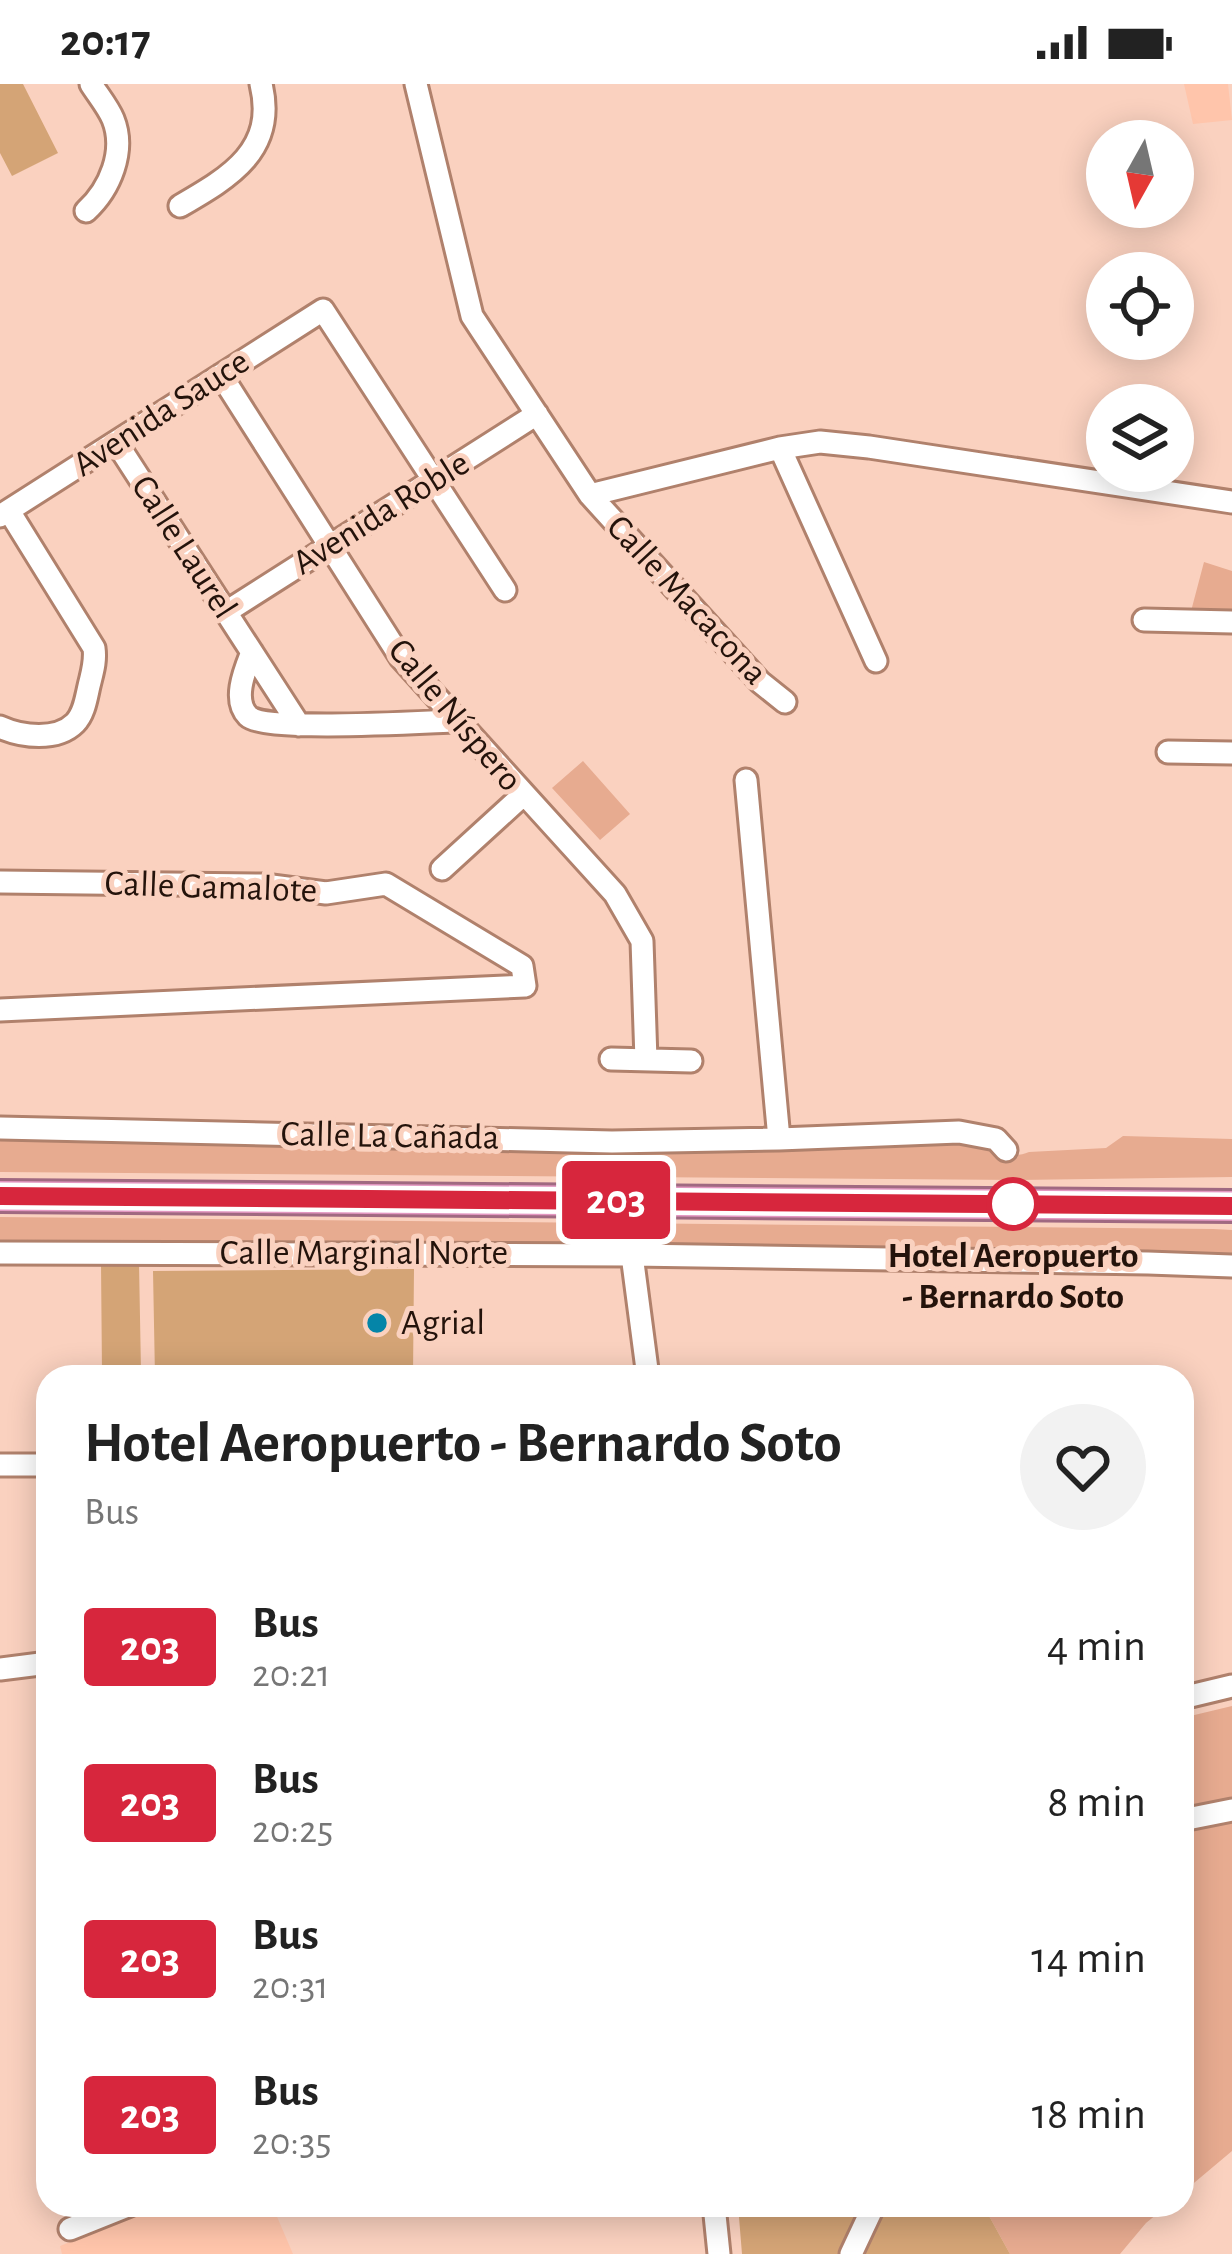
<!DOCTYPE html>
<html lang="en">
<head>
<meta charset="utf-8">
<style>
	body { margin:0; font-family:"Alegreya Sans",sans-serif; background:#f2f2f2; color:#222; height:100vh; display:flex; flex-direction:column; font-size:45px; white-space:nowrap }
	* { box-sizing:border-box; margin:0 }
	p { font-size:39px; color:#767676 }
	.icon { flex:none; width:66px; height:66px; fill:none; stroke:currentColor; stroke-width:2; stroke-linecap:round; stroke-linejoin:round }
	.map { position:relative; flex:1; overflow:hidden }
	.side { position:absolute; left:36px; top:1281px; width:1158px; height:852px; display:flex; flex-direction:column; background:#fff; border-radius:36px; box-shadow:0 6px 30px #0003 }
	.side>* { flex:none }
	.badge { padding:0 24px; border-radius:9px; font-size:42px; line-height:78px }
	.needle { width:78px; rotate:188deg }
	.fabs { position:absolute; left:1086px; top:36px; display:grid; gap:24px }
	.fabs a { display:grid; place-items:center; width:108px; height:108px; border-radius:50%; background:#fff; box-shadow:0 6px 30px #0003; font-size:60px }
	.map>.badge { position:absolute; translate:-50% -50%; box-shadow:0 0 0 6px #fff }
	.round { display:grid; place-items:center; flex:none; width:126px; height:126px; border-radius:63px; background:#f2f2f2 }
	.summary { display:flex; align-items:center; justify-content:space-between; height:204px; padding:0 48px }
	h1 { font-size:57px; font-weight:600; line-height:90px }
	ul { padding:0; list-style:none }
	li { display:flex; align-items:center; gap:36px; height:156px; padding:0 48px }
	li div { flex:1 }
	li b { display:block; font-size:45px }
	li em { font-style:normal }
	li .badge { min-width:132px; font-weight:700; text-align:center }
	.status { display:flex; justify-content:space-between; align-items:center; height:84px; padding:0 60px; background:#fff; direction:ltr }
	.status svg { height:33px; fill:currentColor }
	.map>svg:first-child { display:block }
	.built { fill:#ffc5ab }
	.green { fill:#e7ab90 }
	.building { fill:#d4a476 }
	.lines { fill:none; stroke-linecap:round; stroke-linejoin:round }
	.minor-casing { stroke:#b0816c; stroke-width:27 }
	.highway-casing { stroke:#a06981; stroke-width:36 }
	.minor { stroke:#fff; stroke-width:21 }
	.highway { stroke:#e397c1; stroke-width:30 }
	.line-casing { stroke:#fff; stroke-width:27 }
	.line { stroke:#d7263d; stroke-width:18 }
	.stop-dot { fill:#fff; stroke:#d7263d; stroke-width:6 }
	.poi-dot { fill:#0585a8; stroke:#fad1bf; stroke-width:4.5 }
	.labels { text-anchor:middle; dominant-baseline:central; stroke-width:10; stroke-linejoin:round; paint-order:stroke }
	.street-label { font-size:36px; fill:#24130b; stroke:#fad1bf }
	.stop-label { font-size:36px; font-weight:bold; fill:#24130b; stroke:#fad1bf }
	.poi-label { font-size:36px; fill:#24130b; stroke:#fad1bf; text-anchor:start }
</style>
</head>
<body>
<div class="status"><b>20:17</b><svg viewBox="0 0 49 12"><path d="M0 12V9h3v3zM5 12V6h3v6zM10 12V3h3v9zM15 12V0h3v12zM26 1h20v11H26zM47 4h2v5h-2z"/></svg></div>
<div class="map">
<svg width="1232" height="2170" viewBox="0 0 1232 2170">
	<rect width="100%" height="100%" fill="#fad1bf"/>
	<path class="built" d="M1184 0H1228L1232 36 1193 40Z
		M163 2121H272L293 2170H62L60 2162Z"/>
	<path class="green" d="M1204 478 1232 487V532L1190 531Z
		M583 677 630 730 600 756 552 704Z
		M0 1050 982 1056C998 1067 1010 1076 1029 1068L1106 1064 1123 1052 1232 1055V1093L1019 1096 0 1088Z
		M0 1133 1213 1145 1232 1146V1170L0 1159Z
		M1232 1622V2067L1182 2109V1634Z
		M983 2121H1168L1146 2139 1120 2170H1010Z"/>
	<path class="building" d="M0 0H23L58 69 12 92 0 69Z
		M101 1179H139L141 1288 102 1289Z
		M414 1185 413 1292 155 1293 153 1187Z
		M738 2121H983L1010 2170H742Z"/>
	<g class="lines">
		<defs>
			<path id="minor" d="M416 0 472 232 590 411 760 598 785 618
				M180 122C230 93 277 66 261 0
				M86 127C110 105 126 67 113 35 108 23 98 11 91 0
				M221 291 401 574 615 810 642 857 646 976
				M116 358 299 641
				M780 364 876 577
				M590 411 780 364 820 358 869 363 1232 418
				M0 432 323 226 505 506
				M226 528 537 330
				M1144 536 1232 538
				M252 568C245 586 232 616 248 632 264 648 424 638 456 637
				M0 643C22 653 57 657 75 639 84 630 86 615 89 602 92 589 96 578 94 564L9 427
				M1168 668 1232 669
				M746 696 779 1055
				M442 785 523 711
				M0 798 264 801 326 809 386 800 522 882 525 902 0 926
				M611 975 691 977
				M0 1044 612 1058 779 1055 959 1048 996 1055 1006 1066
				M0 1169 632 1171 1148 1179 1232 1182
				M632 1171 648 1293
				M0 1381H48
				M0 1585 48 1579
				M1182 1614 1232 1602
				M1182 1736 1232 1726
				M714 2121 719 2170
				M70 2145 130 2121
				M851 2170 874 2121"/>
			<path id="highway" d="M0 1112 1232 1122"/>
		</defs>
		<use href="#minor" class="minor-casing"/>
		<use href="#highway" class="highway-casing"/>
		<use href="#minor" class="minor"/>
		<use href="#highway" class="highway"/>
	</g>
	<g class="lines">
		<defs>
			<path id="line" d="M0 1112 1232 1122"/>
		</defs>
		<use href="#line" class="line-casing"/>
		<use href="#line" class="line"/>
	</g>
	<circle class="stop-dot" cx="1013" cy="1120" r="24"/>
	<circle class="poi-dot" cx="377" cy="1239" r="12"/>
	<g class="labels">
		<g class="street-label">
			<text transform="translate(161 329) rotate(-33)">Avenida Sauce</text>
			<text transform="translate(381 429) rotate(-32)">Avenida Roble</text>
			<text transform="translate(184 463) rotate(57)">Calle Laurel</text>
			<text transform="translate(687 516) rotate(47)">Calle Macacona</text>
			<text transform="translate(455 631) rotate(50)">Calle Níspero</text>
			<text transform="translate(211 803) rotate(2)">Calle Gamalote</text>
			<text transform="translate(390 1052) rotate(1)">Calle La Cañada</text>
			<text x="364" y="1169">Calle Marginal Norte</text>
		</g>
		<g class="stop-label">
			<text x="1013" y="1172">Hotel Aeropuerto<tspan x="1013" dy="41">- Bernardo Soto</tspan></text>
		</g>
		<g class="poi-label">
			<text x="401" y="1239">Agrial</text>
		</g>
	</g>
</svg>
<div class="fabs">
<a><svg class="needle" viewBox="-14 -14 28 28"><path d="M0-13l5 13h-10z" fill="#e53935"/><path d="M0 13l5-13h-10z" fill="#767676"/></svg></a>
<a><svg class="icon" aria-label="locate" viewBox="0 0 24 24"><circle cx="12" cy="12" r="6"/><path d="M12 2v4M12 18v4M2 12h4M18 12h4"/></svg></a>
<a><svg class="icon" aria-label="layers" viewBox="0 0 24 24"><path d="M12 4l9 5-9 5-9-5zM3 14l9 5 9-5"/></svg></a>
</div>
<b class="badge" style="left:616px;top:1116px;background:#d7263d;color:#fff">203</b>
<section class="side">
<div class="summary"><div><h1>Hotel Aeropuerto - Bernardo Soto</h1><p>Bus</p></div><a class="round"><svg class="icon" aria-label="heart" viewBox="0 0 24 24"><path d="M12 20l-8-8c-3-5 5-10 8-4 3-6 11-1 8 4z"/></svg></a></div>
<ul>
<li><span class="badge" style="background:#d7263d;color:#fff">203</span><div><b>Bus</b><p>20:21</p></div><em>4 min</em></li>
<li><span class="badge" style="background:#d7263d;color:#fff">203</span><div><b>Bus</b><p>20:25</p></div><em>8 min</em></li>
<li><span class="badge" style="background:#d7263d;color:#fff">203</span><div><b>Bus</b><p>20:31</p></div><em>14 min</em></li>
<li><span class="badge" style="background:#d7263d;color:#fff">203</span><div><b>Bus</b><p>20:35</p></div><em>18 min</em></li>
</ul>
</section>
</div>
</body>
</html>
